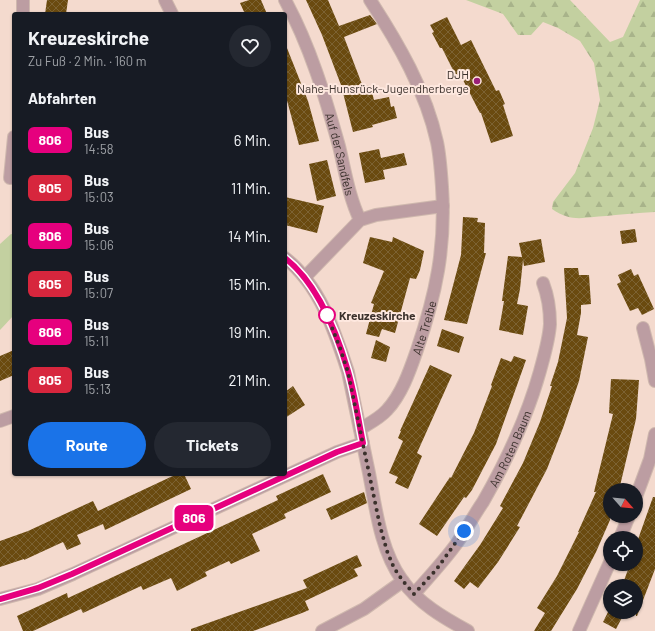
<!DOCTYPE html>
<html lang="de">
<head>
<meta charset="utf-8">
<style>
	body { margin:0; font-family:Barlow,sans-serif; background:#242831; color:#f1f3f6; height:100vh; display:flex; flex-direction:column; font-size:15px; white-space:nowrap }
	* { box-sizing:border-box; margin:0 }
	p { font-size:13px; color:#9ea1a6 }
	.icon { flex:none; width:22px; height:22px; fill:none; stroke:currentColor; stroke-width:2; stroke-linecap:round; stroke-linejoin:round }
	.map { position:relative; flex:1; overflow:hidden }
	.details { position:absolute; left:12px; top:12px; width:275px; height:464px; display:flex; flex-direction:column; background:#171b24; border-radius:4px; box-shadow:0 1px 3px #0004 }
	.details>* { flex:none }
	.badge { padding:0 8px; border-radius:6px; font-size:14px; line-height:26px }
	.needle { width:26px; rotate:117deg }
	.controls { position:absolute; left:603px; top:483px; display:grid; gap:8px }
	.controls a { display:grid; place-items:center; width:40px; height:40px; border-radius:50%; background:#171b24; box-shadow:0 1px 3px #0004; font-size:20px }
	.you { position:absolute; width:20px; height:20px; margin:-10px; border:3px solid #fff; border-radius:50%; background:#1a73e8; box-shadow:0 0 0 6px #1a73e833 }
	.map>.badge { position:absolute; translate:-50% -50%; box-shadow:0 0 0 2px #fff }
	h2 { padding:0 16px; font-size:15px; line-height:36px }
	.round { display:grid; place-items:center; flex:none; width:42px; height:42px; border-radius:21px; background:#242831 }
	.headline { display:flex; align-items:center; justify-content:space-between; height:68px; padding:0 16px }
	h1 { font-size:19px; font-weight:700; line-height:30px }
	.button { display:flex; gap:8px; margin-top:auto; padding:8px 16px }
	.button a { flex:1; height:46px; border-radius:24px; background:#1a73e8; color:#fff; font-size:16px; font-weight:700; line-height:46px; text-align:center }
	.button a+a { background:#242831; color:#f1f3f6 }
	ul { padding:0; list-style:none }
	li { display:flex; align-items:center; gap:12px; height:48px; padding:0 16px }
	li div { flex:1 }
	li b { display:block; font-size:15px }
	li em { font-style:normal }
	li .badge { min-width:44px; font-weight:700; text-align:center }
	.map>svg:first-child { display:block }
	.green { fill:#c3d0a0 }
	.forest { fill:url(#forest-firs) }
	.building { fill:url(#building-cross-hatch) }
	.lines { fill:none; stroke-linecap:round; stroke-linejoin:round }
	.street-casing { stroke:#cfb8ae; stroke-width:14 }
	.street { stroke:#bc9da2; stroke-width:12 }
	.line-casing { stroke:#fff; stroke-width:9 }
	.line { stroke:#e6007e; stroke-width:6 }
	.walk { stroke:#3b312c; stroke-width:4; stroke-dasharray:0 7.2 }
	.poi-dot { fill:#9a2079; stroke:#fee8df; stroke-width:1.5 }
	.stop-dot { fill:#fff; stroke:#e6007e; stroke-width:2 }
	.labels { text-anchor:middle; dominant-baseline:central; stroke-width:4; stroke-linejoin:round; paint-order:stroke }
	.poi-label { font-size:12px; fill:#3b312c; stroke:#fee8df; text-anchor:end }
	.street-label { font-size:12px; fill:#3b312c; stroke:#fee8df }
	.stop-label { font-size:12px; font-weight:bold; fill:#3b312c; stroke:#fee8df; text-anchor:start }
</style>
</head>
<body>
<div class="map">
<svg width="655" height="631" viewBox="0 0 655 631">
	<defs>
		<pattern id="forest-firs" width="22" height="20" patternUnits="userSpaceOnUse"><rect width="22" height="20" fill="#c3d0a0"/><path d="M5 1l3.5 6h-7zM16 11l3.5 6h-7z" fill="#a8b38a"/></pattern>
		<pattern id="building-cross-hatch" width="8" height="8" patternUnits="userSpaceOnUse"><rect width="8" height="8" fill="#6a4a0f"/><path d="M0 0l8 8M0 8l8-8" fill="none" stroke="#7c6232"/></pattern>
	</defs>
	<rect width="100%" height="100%" fill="#f4dace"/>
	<path class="green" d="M11 234 14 235V315L0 330V244Z"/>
	<path class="forest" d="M466 0H570L610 42 623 37 640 0H655V212C639 213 622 214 606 216 584 217 572 223 552 209L553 202 575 173 593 128 600 100 594 63 580 41 558 28 543 22 531 35H518L503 14Z"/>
	<path class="building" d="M47 0H68L66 14H45Z
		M249 0H261L267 14H245L240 3Z
		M306 0H328L339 26 370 15 377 24 344 37 363 87 370 85 374 100 389 97 391 107 394 106 397 118 372 125 373 127 353 132 341 85 322 35Z
		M447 17 461 45 471 40 496 91 499 90 505 104 503 105 513 136 491 143 481 113H480L462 78 458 80 442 48H440L432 33 434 32 430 25Z
		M285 43 308 101 319 141 299 145 285 93Z
		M379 149 381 158 404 153 407 165 383 170 385 179 365 183 359 153Z
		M327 160 336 196 317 201 309 164Z
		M285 197 324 206 317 233 285 225Z
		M463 217 478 218 477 222 485 223 484 253H486L467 324 444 320 461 255Z
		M635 229 637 242 622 244 620 231Z
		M370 237 392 242 393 237 424 251 420 270 416 279 410 278 395 333 382 329 379 337 366 334 374 304 371 303 384 271 363 263Z
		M541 239 545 262 524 266 523 260 520 289 517 304 528 306 523 335 499 330 504 301H502L508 256 522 257 519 243Z
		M564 268H578L579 275H589L591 304 581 305V313L577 335 588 337 579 381 563 428 547 469 517 526 520 527 498 562 478 588 470 582 464 589 454 581 480 545 503 508 500 506 523 463 540 422 552 386H550L558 362 567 318Z
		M631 269 634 276 638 274 654 309 642 315 638 308 630 311 617 284 621 282 618 275Z
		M442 329 464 337 459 353 437 346Z
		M376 340 390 347 386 362 371 358Z
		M14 350V375L0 381V356Z
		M514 356 526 360 496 444 472 490 466 498 464 497 437 536 419 524 450 477 451 478 474 433 492 386 491 385 501 358 511 362Z
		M430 365 452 375 417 453 422 456 408 489 395 483 398 477 389 473 403 441 398 438 401 431H400Z
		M611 379 639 380 636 419 619 490H610V520L596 552 577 589 551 631H534L545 613 537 608 557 576 579 532H578L596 492H594L613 414 609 413Z
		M293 386 305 405 285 418V392Z
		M177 474H184L191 489 105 530 103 524 77 535 81 544 67 550 63 542 24 560V559L0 567V541L28 531 93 501 98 511Z
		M323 474 331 492 284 514 286 518 252 534 260 551 231 564 229 561 205 572 207 576 177 591 171 578 143 590 141 586 83 613 81 609 33 631H23L17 616 67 593 68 598 278 500 276 496Z
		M364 492 367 503 331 520 326 509Z
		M653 497H655V569L637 616H636V586H622L630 564H636V545Z
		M357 555 362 566 354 569 358 576 305 601 309 610 302 613 253 631H191V629L307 588 303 580Z
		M608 612H625L616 629 603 622Z"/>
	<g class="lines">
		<defs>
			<g id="street">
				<path d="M165 0 172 14"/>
				<path id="s1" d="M285 0C310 46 325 96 339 146 345 171 349 197 360 220"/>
				<path d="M23 14V0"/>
				<path d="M10 178 14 137"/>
				<path d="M285 258C320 285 335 332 348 372 355 406 362 439 369 473 376 509 380 549 402 580 418 603 444 618 468 631"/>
				<path d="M305 277 360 220 376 215 443 206"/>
				<path d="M643 328 651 359 655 381"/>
				<path d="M0 421 14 416"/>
				<path id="s2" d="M360 429C370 423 380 418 387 410 402 394 410 370 417 350 436 294 446 247 442 187 441 172 440 156 437 142 426 91 398 43 370 0"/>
				<path d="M636 497 650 459 655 434"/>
				<path d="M620 538 629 516"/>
				<path id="s3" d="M414 594C429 577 444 561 457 543 466 530 474 515 483 502 507 460 527 418 540 371 544 356 549 340 550 324 550 309 548 296 543 283"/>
				<path d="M0 599 38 589 73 574 337 452 363 443"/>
				<path d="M322 631 364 609 403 581"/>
				<path d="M579 631 610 562"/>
			</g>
		</defs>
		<use href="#street" class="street-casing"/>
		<use href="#street" class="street"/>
	</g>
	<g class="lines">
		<defs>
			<path id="line" d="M0 599 38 588 72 574 337 452 363 443C358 419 355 395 348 371 337 333 317 283 285 258"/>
		</defs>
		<use href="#line" class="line-casing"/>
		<use href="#line" class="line"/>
		<path class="walk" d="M327 315 340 348 348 372 380 526 387 551 394 568 403 581 414 594 436 570 464 531"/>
	</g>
	<circle class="poi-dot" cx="477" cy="81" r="4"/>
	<circle class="stop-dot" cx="327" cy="315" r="8"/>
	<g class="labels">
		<g class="poi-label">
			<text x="469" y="74">DJH<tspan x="469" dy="14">Nahe-Hunsrück-Jugendherberge</tspan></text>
		</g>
		<g class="street-label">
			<text stroke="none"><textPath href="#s1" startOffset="164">Auf der Sandfels</textPath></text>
			<text stroke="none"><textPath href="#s2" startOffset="124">Alte Treibe</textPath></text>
			<text stroke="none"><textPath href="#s3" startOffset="175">Am Roten Baum</textPath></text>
		</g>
		<g class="stop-label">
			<text x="339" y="315">Kreuzeskirche</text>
		</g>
	</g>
</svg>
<div class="controls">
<a><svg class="needle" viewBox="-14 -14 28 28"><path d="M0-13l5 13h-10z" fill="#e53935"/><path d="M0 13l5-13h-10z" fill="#9ea1a6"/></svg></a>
<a><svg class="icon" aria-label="locate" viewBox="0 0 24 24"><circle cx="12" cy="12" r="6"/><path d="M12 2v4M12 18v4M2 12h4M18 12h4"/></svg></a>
<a><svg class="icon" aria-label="layers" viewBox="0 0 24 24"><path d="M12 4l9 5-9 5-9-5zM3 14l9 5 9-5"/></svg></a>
</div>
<div class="you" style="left:464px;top:531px"></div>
<b class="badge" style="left:194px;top:518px;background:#e6007e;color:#fff">806</b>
<section class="details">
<div class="headline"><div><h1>Kreuzeskirche</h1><p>Zu Fuß · 2 Min. · 160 m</p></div><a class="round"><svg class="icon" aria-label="heart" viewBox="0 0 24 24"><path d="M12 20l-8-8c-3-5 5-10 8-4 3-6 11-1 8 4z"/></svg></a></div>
<h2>Abfahrten</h2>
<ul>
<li><span class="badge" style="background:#e6007e;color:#fff">806</span><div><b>Bus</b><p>14:58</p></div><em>6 Min.</em></li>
<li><span class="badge" style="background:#d7263d;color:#fff">805</span><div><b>Bus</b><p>15:03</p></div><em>11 Min.</em></li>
<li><span class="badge" style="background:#e6007e;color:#fff">806</span><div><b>Bus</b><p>15:06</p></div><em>14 Min.</em></li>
<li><span class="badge" style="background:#d7263d;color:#fff">805</span><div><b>Bus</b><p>15:07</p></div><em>15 Min.</em></li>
<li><span class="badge" style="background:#e6007e;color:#fff">806</span><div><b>Bus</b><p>15:11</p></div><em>19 Min.</em></li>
<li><span class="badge" style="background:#d7263d;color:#fff">805</span><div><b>Bus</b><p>15:13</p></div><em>21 Min.</em></li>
</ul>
<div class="button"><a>Route</a><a>Tickets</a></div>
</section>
</div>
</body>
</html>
